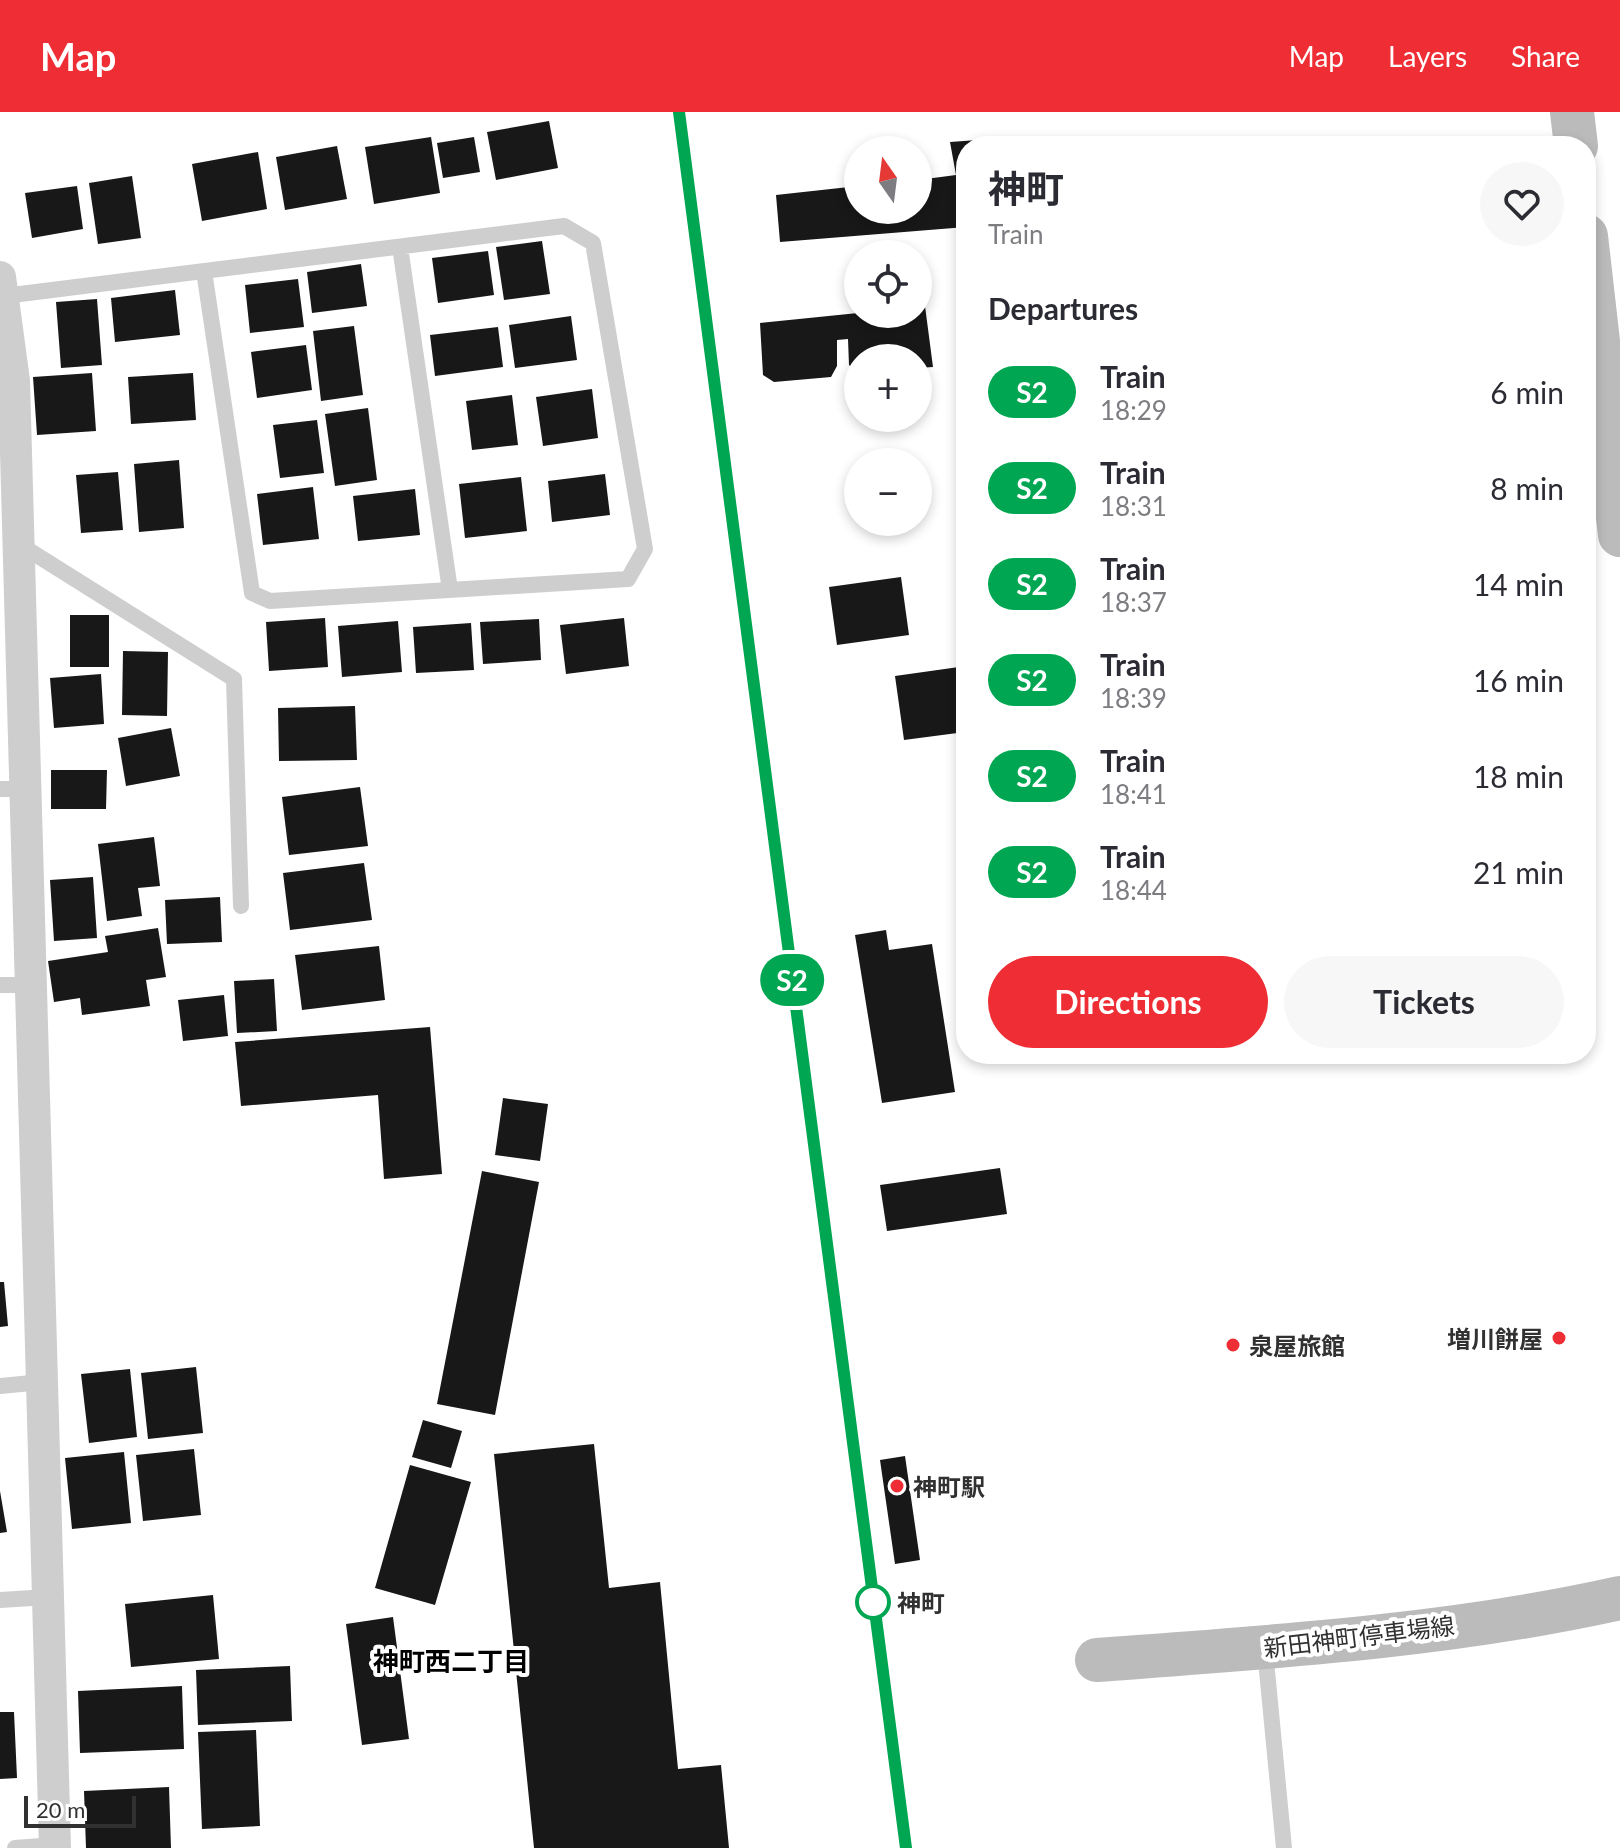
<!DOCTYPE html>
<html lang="en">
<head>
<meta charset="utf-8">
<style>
	body { margin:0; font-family:Lato,"Noto Sans JP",sans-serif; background:#f7f7f7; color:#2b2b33; height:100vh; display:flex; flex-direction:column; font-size:30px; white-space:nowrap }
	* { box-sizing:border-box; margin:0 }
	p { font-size:26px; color:#7c7c81 }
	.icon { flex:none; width:44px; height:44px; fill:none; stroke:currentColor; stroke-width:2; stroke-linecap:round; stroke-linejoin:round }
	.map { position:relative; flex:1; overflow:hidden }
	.panel { position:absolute; left:956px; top:24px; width:640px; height:928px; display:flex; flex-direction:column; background:#fff; border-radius:32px; box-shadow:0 4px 12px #0003 }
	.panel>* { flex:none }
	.badge { padding:0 16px; border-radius:26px; font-size:28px; line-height:52px }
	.needle { width:52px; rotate:346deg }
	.fabs { position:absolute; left:844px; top:24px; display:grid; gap:16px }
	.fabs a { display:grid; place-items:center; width:88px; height:88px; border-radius:50%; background:#fff; box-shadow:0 4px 12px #0003; font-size:40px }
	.scale { position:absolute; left:24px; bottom:20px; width:112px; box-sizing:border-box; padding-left:8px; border:4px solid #313131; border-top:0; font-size:22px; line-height:28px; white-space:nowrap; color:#313131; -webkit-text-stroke:6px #fff; paint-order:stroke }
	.map>.badge { position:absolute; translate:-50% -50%; box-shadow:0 0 0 4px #fff }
	h2 { padding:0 32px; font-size:30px; line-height:72px }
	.round { display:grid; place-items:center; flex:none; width:84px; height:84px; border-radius:42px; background:#f7f7f7 }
	.summary { display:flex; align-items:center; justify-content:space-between; height:136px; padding:0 32px }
	h1 { font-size:38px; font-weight:700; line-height:60px }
	.button { display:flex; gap:16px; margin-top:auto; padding:16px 32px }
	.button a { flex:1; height:92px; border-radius:48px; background:#ee2d34; color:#fff; font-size:32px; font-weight:700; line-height:92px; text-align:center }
	.button a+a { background:#f7f7f7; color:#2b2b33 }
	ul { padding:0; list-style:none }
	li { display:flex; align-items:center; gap:24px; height:96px; padding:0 32px }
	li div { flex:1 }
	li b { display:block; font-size:30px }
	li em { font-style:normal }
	li .badge { min-width:88px; font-weight:700; text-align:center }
	header { display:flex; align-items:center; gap:48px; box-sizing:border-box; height:112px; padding:0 40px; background:#ee2d34; color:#fff }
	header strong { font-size:38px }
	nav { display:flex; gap:44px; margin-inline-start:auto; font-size:28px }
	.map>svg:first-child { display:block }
	.building { fill:#181818 }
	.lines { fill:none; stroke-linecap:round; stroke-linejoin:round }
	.lane { stroke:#cecece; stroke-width:16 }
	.street { stroke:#cecece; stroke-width:32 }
	.secondary { stroke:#bbb; stroke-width:44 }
	.rail-casing { stroke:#868686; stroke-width:9 }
	.rail { stroke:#fff; stroke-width:6; stroke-dasharray:18; stroke-linecap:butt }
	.line-casing { stroke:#fff; stroke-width:18 }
	.line { stroke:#00a651; stroke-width:12 }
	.poi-dot { fill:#ee2d34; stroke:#fff; stroke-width:3 }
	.stop-dot { fill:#fff; stroke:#00a651; stroke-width:4 }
	.labels { text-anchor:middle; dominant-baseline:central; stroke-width:8; stroke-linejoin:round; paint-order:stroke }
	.poi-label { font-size:24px; font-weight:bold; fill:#313131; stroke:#fff; text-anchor:start }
	.stop-label { font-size:24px; font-weight:bold; fill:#313131; stroke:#fff; text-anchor:start }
	.street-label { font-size:24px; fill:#313131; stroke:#fff }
	.neighbourhood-label { font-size:26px; font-weight:bold; fill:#000; stroke:#fff }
</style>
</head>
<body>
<header>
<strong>Map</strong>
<nav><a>Map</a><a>Layers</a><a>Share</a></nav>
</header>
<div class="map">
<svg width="1620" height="1736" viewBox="0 0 1620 1736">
	<rect width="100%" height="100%" fill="#fff"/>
	<path class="building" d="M549 9 558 56 496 68 487 20Z
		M431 25 440 81 374 92 365 35Z
		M474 25 480 60 443 66 437 31Z
		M1005 26V34H966V115L780 130 776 83 858 74V98H918V68L956 63 950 30Z
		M337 34 347 87 285 98 276 45Z
		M258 40 267 97 202 109 192 52Z
		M132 64 141 126 98 132 89 71Z
		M77 74 83 117 32 126 25 81Z
		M542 129 550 182 504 188 496 135Z
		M488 139 494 183 438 191 432 146Z
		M361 152 367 194 312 201 307 160Z
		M298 167 304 215 250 221 245 173Z
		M175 178 180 223 115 230 111 186Z
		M97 187 102 253 61 256 56 190Z
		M925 194 933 255 918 256V246H858V261L849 253 848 227 837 228V254L831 265 774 270 763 263 760 211 858 201 918 202V195Z
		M571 204 577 248 515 256 509 213Z
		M354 214 363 283 321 289 313 219Z
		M498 215 503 255 435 264 430 223Z
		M306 233 312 278 257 286 251 240Z
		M92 261 96 319 37 323 33 265Z
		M193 261 196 308 131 312 128 265Z
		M592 277 598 326 543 334 536 285Z
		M512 283 518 333 472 338 466 289Z
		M368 296 377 368 335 374 325 302Z
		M317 308 324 361 280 366 273 313Z
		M179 348 184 416 139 420 134 352Z
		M118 360 123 418 81 421 76 363Z
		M605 362 610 403 552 410 548 369Z
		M521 365 527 419 465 426 459 372Z
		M313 375 319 427 263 433 257 382Z
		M415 377 420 423 358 429 353 384Z
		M901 465 909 523 837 533 829 475Z
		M70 503H109V555H70Z
		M325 506 328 555 269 559 266 510Z
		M624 506 629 554 566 562 560 513Z
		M539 507 541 548 483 552 480 510Z
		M398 509 402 560 342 565 338 514Z
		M471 511 474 558 416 561 413 515Z
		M123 539 168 540 167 604 122 603Z
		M966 554V600L962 601 965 620 904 628 895 564Z
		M101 562 104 612 54 616 50 566Z
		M355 594 357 648 279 649 278 596Z
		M171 616 180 664 126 674 118 626Z
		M51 658H107L106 697H51Z
		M360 675 368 734 289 743 282 685Z
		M154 725 160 774 138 776 142 804 107 809 98 732Z
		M364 751 372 808 290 818 283 761Z
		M93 765 97 826 54 829 50 768Z
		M220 785 222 830 167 832 165 788Z
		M158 816 166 865 146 868 150 894 82 903 80 886 54 890 48 849 108 840 105 824Z
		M886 818 889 838 932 832 955 980 882 991 855 823Z
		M379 834 385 888 302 898 295 843Z
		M274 867 277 919 237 921 234 869Z
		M224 883 228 924 183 929 178 888Z
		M430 915 442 1062 384 1067 378 983 241 994 235 930Z
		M503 986 548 992 540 1049 495 1043Z
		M1000 1056 1007 1102 887 1119 880 1073Z
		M482 1059 539 1070 495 1303 437 1292Z
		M0 1170H4L8 1214 0 1215Z
		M196 1255 203 1321 148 1327 141 1261Z
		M130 1257 137 1325 89 1331 81 1262Z
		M423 1308 462 1319 451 1356 412 1345Z
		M594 1332 609 1476 660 1470 678 1657 721 1653 729 1736H534L494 1342Z
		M194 1337 201 1403 143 1409 136 1343Z
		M124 1340 131 1411 72 1417 65 1346Z
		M905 1344 920 1448 895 1452 880 1348Z
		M410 1353 471 1370 435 1493 375 1476Z
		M0 1379 7 1420 0 1421Z
		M213 1483 219 1547 131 1555 125 1492Z
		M393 1505 409 1627 362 1633 346 1512Z
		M290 1554 292 1609 198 1613 196 1558Z
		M182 1574 184 1637 80 1641 78 1579Z
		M0 1600H14L17 1666 0 1667Z
		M256 1618 260 1714 202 1717 198 1620Z
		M169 1675 171 1736H86L84 1679Z"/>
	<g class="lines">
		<path class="lane" d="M400 135 450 478
			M4 184 564 114 593 131 645 437 628 467 270 489 252 481 204 159
			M19 432 234 567 241 794
			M0 677H25
			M0 873H31
			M0 1274 42 1270
			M0 1488 48 1485
			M1265 1538 1284 1736
			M15 1736 55 1733"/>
		<path class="street" d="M0 165 14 269 55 1736"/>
		<path class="secondary" d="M1572 0 1576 34
			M1586 124 1620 423
			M1097 1548C1271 1535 1450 1524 1620 1486"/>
		<defs>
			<path id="rail" d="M679 0 906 1736"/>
		</defs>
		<use href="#rail" class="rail-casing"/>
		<use href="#rail" class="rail"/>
	</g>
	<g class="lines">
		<defs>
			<path id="line" d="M679 0 906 1736"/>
		</defs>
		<use href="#line" class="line-casing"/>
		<use href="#line" class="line"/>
	</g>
	<g class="poi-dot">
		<circle cx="1559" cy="1226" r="8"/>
		<circle cx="1233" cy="1233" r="8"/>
		<circle cx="897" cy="1374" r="8"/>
	</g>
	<circle class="stop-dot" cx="873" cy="1490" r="16"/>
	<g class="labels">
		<g class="poi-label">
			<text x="1543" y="1226" text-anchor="end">増川餅屋</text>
			<text x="1249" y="1233">泉屋旅館</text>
			<text x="913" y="1374">神町駅</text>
		</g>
		<g class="stop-label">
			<text x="897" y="1490">神町</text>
		</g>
		<g class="street-label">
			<text transform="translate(1359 1524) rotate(-7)">新田神町停車場線</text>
		</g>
		<g class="neighbourhood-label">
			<text x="451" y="1549">神町西二丁目</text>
		</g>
	</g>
</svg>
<div class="fabs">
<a><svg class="needle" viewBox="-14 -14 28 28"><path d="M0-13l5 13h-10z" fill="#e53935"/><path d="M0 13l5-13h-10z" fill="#7c7c81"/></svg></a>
<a><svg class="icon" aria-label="locate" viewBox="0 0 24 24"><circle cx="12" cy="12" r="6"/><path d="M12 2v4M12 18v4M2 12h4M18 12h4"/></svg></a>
<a>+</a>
<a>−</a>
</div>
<div class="scale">20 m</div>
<b class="badge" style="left:792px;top:868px;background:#00a651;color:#fff">S2</b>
<section class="panel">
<div class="summary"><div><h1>神町</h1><p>Train</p></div><a class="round"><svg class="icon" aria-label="heart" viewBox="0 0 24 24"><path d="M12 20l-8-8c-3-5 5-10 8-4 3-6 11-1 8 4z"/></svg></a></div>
<h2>Departures</h2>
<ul>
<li><span class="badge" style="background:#00a651;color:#fff">S2</span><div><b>Train</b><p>18:29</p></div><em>6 min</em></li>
<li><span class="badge" style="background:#00a651;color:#fff">S2</span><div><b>Train</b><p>18:31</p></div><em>8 min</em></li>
<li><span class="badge" style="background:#00a651;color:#fff">S2</span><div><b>Train</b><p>18:37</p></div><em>14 min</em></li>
<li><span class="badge" style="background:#00a651;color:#fff">S2</span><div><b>Train</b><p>18:39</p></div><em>16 min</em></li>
<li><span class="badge" style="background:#00a651;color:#fff">S2</span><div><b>Train</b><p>18:41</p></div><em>18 min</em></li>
<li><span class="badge" style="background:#00a651;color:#fff">S2</span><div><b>Train</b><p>18:44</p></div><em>21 min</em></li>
</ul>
<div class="button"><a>Directions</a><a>Tickets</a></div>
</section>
</div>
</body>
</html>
